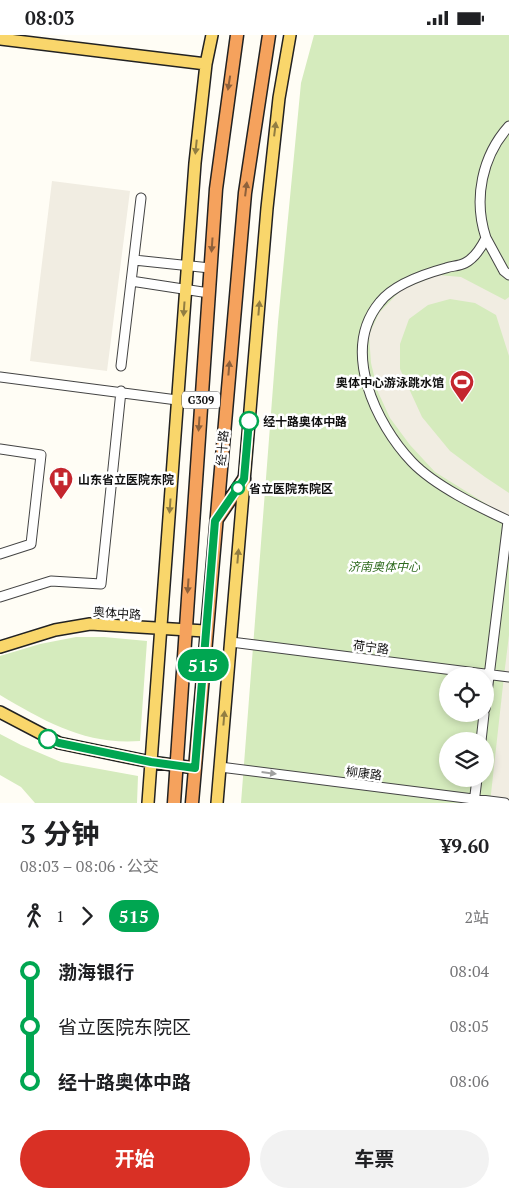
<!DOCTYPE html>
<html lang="zh">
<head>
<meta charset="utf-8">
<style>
	body { margin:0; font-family:"PT Serif","Noto Sans SC",serif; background:#f2f2f2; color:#202124; height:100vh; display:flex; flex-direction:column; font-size:19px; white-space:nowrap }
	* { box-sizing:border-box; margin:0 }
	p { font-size:16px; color:#757577 }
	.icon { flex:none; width:28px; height:28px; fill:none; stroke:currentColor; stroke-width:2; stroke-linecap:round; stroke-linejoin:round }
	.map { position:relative; height:768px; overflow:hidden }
	.side { display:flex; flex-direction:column; background:#fff; flex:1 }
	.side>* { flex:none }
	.badge { padding:0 10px; border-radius:16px; font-size:18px; line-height:32px }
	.tools { position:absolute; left:439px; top:632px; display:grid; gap:10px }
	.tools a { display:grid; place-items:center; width:55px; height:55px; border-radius:50%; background:#fff; box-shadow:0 2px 8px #0003; font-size:25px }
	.map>.badge { position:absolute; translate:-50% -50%; box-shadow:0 0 0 2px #fff }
	.legs { display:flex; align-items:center; gap:8px; height:55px; padding:0 20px; font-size:16px }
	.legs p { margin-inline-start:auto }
	.overview { display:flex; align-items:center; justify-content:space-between; height:85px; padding:0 20px }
	h1 { font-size:28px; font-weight:700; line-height:38px }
	.primary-button { display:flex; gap:10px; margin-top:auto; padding:10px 20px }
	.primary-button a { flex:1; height:58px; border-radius:30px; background:#d93025; color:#fff; font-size:20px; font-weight:700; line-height:58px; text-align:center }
	.primary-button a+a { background:#f2f2f2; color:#202124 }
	ul { padding:0 20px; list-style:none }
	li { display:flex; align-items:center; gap:18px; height:55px; font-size:19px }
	li i { display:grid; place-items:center; width:8px; height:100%; margin:0 6px; background:currentColor }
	li i::after { content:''; width:12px; height:12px; margin:-6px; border:4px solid; border-radius:50%; background:#fff }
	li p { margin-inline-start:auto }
	li:first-child i { background:linear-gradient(#0000 50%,currentColor 0) }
	li:last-child i { background:linear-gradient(currentColor 50%,#0000 0) }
	.status { display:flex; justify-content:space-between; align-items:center; height:35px; padding:0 25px; background:#fff; direction:ltr }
	.status svg { height:14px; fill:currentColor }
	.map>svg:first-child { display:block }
	.green { fill:#d5ebbd; fill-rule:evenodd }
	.plaza { fill:#f1ede2 }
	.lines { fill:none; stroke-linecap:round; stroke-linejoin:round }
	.minor-casing { stroke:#444; stroke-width:11 }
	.major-casing { stroke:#222; stroke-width:14 }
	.highway-casing { stroke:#222; stroke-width:15 }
	.minor { stroke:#fff; stroke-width:9 }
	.major { stroke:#f9d66b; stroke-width:11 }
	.highway { stroke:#f5a25d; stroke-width:12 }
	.oneway { fill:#8e613b }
	.oneway2 { fill:#917d42 }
	.oneway3 { fill:#a0a0a0 }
	.line-1-casing { stroke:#fff; stroke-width:11 }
	.line-1 { stroke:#00a651; stroke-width:8 }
	.stop-1-dot { fill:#fff; stroke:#00a651; stroke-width:2.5 }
	.labels { text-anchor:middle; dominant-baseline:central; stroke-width:5; stroke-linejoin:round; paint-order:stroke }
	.shield { fill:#fff; stroke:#585858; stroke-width:1 }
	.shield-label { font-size:11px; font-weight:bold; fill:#111 }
	.poi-label { font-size:12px; font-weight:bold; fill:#111; stroke:#fff; text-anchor:end }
	.stop-label { font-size:12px; font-weight:bold; fill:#111; stroke:#fff; text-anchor:start }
	.street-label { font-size:12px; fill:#111; stroke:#fff }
	.park-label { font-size:12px; font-style:italic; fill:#2f6b1f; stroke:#fff }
</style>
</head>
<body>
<div class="status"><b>08:03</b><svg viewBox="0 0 49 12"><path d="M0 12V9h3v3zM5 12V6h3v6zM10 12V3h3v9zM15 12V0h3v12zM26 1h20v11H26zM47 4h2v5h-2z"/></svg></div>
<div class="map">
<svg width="509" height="768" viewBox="0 0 509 768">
	<rect width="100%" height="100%" fill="#fffdf5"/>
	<path class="green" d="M314 0H509V768H241L278 287 301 48ZM448 641H485V679H448ZM448 706H485V744H448Z
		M76 602H104L147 606 140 706C85 710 46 687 0 660V621L40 609Z
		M0 699 21 710 61 727 138 741 137 768H35L21 752 0 740Z"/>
	<path class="plaza" d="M52 146 130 156 107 336 30 326Z
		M438 240 461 242 505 265 509 262V321L496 280 475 268 450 264 428 270 409 284 400 309V334L422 382 450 416 485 442 509 458V483L435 437 410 410 390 383 378 357 371 328 369 300 379 278 401 255Z
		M509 600V768H490L504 641Z"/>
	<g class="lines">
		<defs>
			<path id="minor" d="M509 91C482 121 473 164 486 203 481 213 475 223 465 228 459 231 452 231 446 233 424 239 394 249 380 267 340 315 376 389 412 427 435 451 479 472 509 486
				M486 203 504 236 509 240
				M134 225 210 233
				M131 246 209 258
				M121 331 141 163
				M0 342 177 365
				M0 414 41 420 31 509 0 519
				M0 562 51 546 101 549 121 356
				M231 607 509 642
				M485 674 508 486
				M481 706 484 679
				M220 732 505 768
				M474 768 477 744"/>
			<path id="major" d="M0 4 206 29
				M0 612 55 595 90 589 205 596
				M0 677 59 708 151 727 195 733
				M148 768 195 128 206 29 212 0
				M217 768 267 173 279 63 290 0"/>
			<path id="highway" d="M217 484 244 444
				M174 768 216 154 237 0
				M192 768 245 158 269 0"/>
		</defs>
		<use href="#minor" class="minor-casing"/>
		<use href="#major" class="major-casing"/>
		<use href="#highway" class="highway-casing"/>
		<use href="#minor" class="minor"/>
		<use href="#major" class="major"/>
		<use href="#highway" class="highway"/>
	</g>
	<defs><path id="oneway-solid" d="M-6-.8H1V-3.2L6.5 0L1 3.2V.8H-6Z" transform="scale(1.25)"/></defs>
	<g class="oneway">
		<use href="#oneway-solid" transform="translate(229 48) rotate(99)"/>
		<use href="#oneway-solid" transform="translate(246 154) rotate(-83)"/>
		<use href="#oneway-solid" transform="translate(212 210) rotate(94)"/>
		<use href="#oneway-solid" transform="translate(229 333) rotate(-85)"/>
		<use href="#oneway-solid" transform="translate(199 389) rotate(94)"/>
		<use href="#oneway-solid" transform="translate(188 551) rotate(94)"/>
	</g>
	<g class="oneway2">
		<use href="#oneway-solid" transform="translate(275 94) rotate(-83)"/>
		<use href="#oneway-solid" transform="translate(196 112) rotate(96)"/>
		<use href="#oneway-solid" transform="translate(259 273) rotate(-85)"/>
		<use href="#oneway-solid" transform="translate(184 274) rotate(94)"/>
		<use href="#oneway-solid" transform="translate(170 471) rotate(94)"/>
		<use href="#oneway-solid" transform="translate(238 521) rotate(-85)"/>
		<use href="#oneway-solid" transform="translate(224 683) rotate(-85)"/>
	</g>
	<use class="oneway3" href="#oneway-solid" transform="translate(269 738) rotate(7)"/>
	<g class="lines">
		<defs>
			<path id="line-1" d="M48 704 59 708 151 727 195 733 215 486 244 444 249 386"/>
		</defs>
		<use href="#line-1" class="line-1-casing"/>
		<use href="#line-1" class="line-1"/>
	</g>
	<defs>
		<symbol id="stadium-pin" viewBox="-11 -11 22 30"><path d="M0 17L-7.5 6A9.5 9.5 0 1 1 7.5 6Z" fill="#c4262e" stroke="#fff"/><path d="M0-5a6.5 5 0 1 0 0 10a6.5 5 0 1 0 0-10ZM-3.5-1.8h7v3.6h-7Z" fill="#fff"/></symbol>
		<symbol id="hospital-pin" viewBox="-11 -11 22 30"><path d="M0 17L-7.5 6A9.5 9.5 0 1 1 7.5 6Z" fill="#c4262e" stroke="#fff"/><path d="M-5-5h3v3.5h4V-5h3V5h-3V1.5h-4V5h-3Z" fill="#fff"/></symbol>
	</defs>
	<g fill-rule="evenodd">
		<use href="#stadium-pin" x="448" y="333" width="28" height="38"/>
		<use href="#hospital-pin" x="47" y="430" width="28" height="38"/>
	</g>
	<g class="stop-1-dot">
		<circle cx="249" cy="386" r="9"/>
		<circle cx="238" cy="453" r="6"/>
		<circle cx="48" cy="704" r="9"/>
	</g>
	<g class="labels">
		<rect class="shield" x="182" y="356.5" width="38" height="17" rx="4"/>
		<g class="shield-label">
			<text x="201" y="365">G309</text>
		</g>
		<g class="poi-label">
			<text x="444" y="347">奥体中心游泳跳水馆</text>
			<text x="78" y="444" text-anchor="start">山东省立医院东院</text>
		</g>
		<g class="stop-label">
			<text x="263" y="386">经十路奥体中路</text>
			<text x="249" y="453">省立医院东院区</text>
		</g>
		<g class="street-label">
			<text transform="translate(222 413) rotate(-85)">经十路</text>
			<text transform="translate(117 578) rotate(4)">奥体中路</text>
			<text transform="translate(371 612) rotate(7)">荷宁路</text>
			<text transform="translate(364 738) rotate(7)">柳康路</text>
		</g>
		<g class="park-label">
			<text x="384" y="531">济南奥体中心</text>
		</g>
	</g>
</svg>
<div class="tools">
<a><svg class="icon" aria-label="locate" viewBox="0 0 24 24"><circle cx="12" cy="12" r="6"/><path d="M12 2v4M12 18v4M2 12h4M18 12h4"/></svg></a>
<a><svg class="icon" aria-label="layers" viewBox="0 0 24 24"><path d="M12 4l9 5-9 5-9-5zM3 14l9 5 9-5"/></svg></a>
</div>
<b class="badge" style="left:203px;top:630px;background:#00a651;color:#fff">515</b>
</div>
<section class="side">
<div class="overview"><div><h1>3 分钟</h1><p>08:03 – 08:06 · 公交</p></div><b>¥9.60</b></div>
<div class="legs"><svg class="icon" aria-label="walk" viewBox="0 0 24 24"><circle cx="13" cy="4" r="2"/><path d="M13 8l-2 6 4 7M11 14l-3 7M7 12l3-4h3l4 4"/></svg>1<svg class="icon" aria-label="forward" viewBox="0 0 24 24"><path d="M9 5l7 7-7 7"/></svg><b class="badge" style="background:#00a651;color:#fff">515</b><p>2站</p></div>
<ul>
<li><i style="color:#00a651"></i><b>渤海银行</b><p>08:04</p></li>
<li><i style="color:#00a651"></i><span>省立医院东院区</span><p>08:05</p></li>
<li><i style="color:#00a651"></i><b>经十路奥体中路</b><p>08:06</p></li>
</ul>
<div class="primary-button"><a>开始</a><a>车票</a></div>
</section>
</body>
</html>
